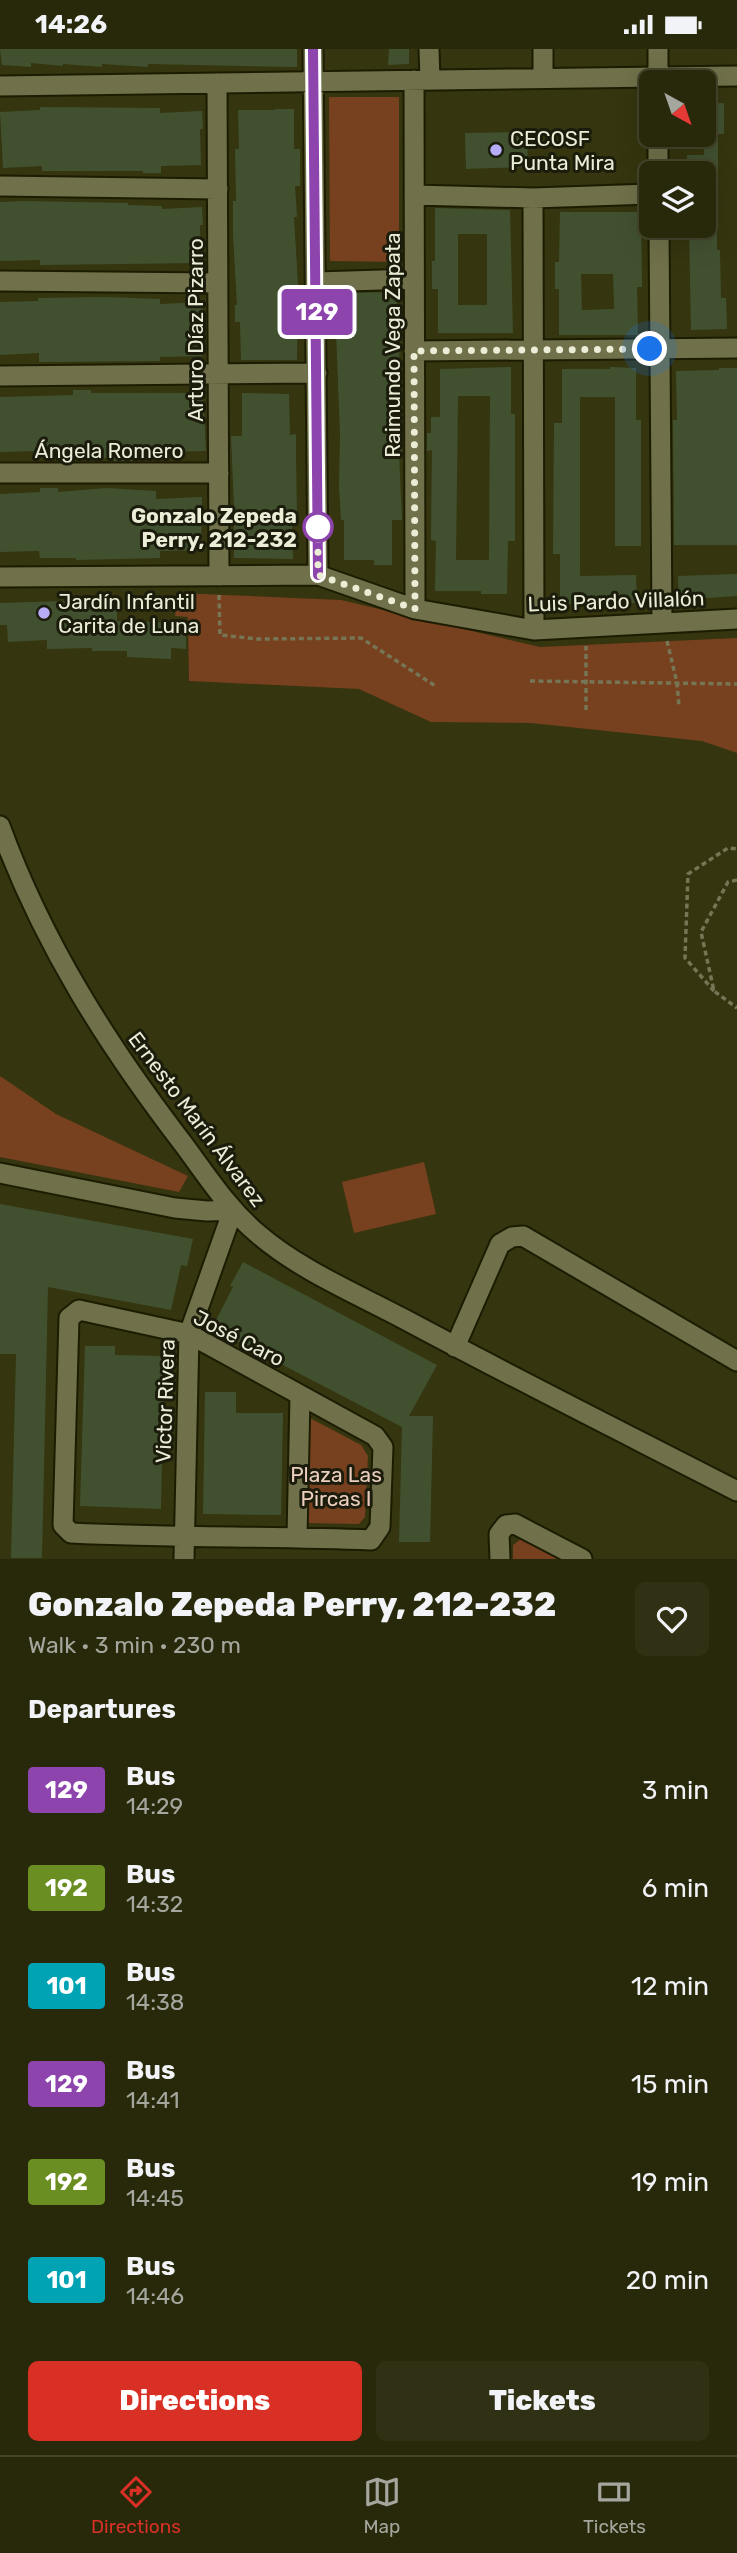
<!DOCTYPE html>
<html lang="en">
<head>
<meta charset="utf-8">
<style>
	body { margin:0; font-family:Rubik,sans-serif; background:#303014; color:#f1f3f6; height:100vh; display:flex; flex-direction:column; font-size:26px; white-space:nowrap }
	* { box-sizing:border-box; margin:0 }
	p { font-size:23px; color:#a5a69d }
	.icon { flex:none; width:38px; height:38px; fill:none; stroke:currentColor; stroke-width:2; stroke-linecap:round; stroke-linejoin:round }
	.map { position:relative; height:1510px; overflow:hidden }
	.side { display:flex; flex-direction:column; background:#28280b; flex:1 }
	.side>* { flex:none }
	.badge { padding:0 14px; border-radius:5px; font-size:24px; line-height:46px }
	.needle { width:46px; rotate:140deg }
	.buttons { position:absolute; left:639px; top:21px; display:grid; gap:14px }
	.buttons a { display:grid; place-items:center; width:77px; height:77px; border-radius:10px; background:#28280b; box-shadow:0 7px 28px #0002,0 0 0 2px #44442c; font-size:35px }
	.you { position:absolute; width:35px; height:35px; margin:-18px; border:5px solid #fff; border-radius:50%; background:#1a73e8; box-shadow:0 0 0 10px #1a73e833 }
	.map>.badge { position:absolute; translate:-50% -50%; box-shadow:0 0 0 4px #fff }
	h2 { padding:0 28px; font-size:26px; line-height:63px }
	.round { display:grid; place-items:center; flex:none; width:74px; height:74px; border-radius:10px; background:#303014 }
	.summary { display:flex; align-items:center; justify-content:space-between; height:119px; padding:0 28px }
	h1 { font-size:33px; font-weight:800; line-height:52px }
	.button { display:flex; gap:14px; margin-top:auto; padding:14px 28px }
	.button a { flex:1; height:80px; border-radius:10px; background:#d93025; color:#fff; font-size:28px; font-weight:800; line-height:80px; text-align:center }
	.button a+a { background:#303014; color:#f1f3f6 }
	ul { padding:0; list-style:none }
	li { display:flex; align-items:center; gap:21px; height:98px; padding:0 28px }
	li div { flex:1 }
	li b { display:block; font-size:26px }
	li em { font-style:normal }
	li .badge { min-width:77px; font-weight:700; text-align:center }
	.status { display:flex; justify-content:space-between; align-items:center; height:49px; padding:0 35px; background:#28280b; direction:ltr }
	.status svg { height:19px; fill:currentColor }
	.menu { display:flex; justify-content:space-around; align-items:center; height:98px; border-top:2px solid #44442c; background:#28280b; font-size:19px; color:#a5a69d }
	.menu a { display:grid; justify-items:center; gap:4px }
	.menu .on { color:#d93025 }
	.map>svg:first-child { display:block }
	.green { fill:#77401e }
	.building { fill:#415130; fill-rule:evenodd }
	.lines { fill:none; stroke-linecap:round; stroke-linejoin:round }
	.minor-casing { stroke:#1c1c02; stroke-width:23 }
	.path { stroke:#767656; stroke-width:3.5; stroke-dasharray:5 3.5; stroke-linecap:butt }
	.minor { stroke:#70714a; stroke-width:19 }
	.line-casing { stroke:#fff; stroke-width:16 }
	.line { stroke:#8e44ad; stroke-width:10 }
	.walk { stroke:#ebedd7; stroke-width:7; stroke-dasharray:0 12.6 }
	.poi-dot { fill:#b6acf8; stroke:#1b1c0c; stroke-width:2.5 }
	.stop-dot { fill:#fff; stroke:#8e44ad; stroke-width:3.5 }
	.labels { text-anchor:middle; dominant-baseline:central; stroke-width:6; stroke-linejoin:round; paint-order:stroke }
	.poi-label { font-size:21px; fill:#ebedd7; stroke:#1b1c0c; text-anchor:start }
	.street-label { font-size:21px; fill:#ebedd7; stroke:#1b1c0c }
	.stop-label { font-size:21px; font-weight:bold; fill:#ebedd7; stroke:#1b1c0c; text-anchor:end }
	.park-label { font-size:21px; fill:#eccebe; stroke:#1b1c0c }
</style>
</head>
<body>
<div class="status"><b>14:26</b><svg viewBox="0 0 49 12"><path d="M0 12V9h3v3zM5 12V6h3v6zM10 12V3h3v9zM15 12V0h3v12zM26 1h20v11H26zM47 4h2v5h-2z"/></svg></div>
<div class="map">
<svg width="737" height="1510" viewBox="0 0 737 1510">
	<rect width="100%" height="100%" fill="#35350f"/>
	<path class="green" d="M329 48H399V213L330 212Z
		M178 544 341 551 540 598 737 589V704L702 692 531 674 431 673 359 640 189 632 188 568 175 567Z
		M0 1027 56 1065 188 1127 179 1143 0 1108Z
		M424 1113 436 1165 354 1184 342 1133Z
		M308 1368 361 1396 368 1407 365 1468 359 1475 305 1474Z
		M521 1490 558 1510H513V1496Z"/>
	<path class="building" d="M0 0H297V18L148 15V18L102 15V18L63 15V17L31 14V18L2 16Z
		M389 0H409V15L388 16Z
		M724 54V85H718V137H704V124H687V106H704V55Z
		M40 58 160 59V64L202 62 203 80H200L201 116 161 117V124H143V122H42V117L3 119 0 63 40 61Z
		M275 60H294V100H300V137H295L297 168H294L298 236 297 311H241L240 273H235V256H237L233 187V152H236L235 100H239L238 61H275Z
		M527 83 528 118 466 120 465 84Z
		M23 152 128 154V156L162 157V160L202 158 203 176H200L201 214 40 216V211L0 212V153Z
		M435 159 510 161 513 284H438V240H432V212H435ZM458 185H487V256H458Z
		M560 163H641L642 238H637L638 286H559V240H555V213H559ZM581 225H613L614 260 582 261Z
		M689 177H717V201H720L721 249H726L727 280 691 281Z
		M397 243V281H401V299H399L402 403H399L402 471H392V516H374V511H344V471H341L339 438 340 386 336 282H342L341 244Z
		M106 248 160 250V255L203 253V307L160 308V312L39 313V304L0 306V253L38 252V249Z
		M511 318V365H515V492H508L507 545H481V542H435L436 492 431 491 432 401 427 402V384H431V368H440V320ZM458 347H490L489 511H456Z
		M610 318 636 319V371H641V497H615V348H580V527L636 526 637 554 560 555V505H553L554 374H562V320H610Z
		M719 319H737V496H674L673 371H677L676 322 719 321Z
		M73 341H91V344H203L206 402 161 403V409L132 410V412H114V409L41 408 40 402 0 403V348L73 346Z
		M242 344 289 345 290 386 296 385V403L297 469H292L293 510 234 509V475H232L231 461V458H234L231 387H242Z
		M40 439H58V443L107 439 156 442V450L202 448 201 501 160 502V509L76 511V509H40L39 502 0 503V445L40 443Z
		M737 525V547L679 551 678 527Z
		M64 552H117V572L179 574V577H186V600L171 599V610L127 608V602H92V599L47 600V591L8 593 7 576H0V554Z
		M0 1155 193 1190 187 1217 181 1216 171 1261 48 1238 42 1509H11L16 1305H0Z
		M243 1213 437 1316 409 1367H433L430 1493H399L402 1378 212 1279 233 1238 230 1237Z
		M85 1297H115V1306L164 1307 161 1460 80 1457Z
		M205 1343H236V1364H283L281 1466 203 1465Z"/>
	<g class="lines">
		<defs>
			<path id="minor" d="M313 0 318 526
				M429 0 430 31
				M543 0V29
				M658 0V33
				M414 31 415 560
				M217 34 219 527
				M0 37 737 27
				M658 86V124
				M0 137 218 140
				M414 146 533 149 651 145
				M533 149 534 581
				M659 177 662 572
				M0 232 218 234
				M316 233 414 230
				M414 302 737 299
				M0 327 317 324
				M0 424H219
				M0 528 318 526 415 560 534 581 737 570
				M0 777C43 895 108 997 184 1096 207 1127 228 1160 258 1185 300 1221 355 1244 404 1270 514 1329 626 1385 737 1442
				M0 1124 175 1159 207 1162 233 1161 189 1285 184 1510
				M79 1261 189 1285 375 1387 383 1398 380 1478 371 1491C271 1487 171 1489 71 1484L63 1476 69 1269Z
				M455 1298 500 1195 512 1188 523 1187 737 1312
				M297 1488 300 1347
				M500 1510 499 1485 506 1476 515 1475 582 1510"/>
		</defs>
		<use href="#minor" class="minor-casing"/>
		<path class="path" d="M219 546 220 586 257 590 361 589 437 638
			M667 592 677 634 679 658
			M530 632 737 635
			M586 661V597
			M737 831 728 833 701 883 714 942 737 959
			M714 942 685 909 688 825 728 799 737 800"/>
		<use href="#minor" class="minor"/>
	</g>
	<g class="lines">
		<defs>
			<path id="line" d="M313 0 318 526"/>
		</defs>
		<use href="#line" class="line-casing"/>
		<use href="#line" class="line"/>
		<path class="walk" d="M318 478V526L415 560 414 302 650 300"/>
	</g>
	<g class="poi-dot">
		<circle cx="496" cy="101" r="7"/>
		<circle cx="44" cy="564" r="7"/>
	</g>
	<circle class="stop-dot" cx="318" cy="478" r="14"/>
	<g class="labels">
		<g class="poi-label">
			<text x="510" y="89">CECOSF<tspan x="510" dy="24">Punta Mira</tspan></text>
			<text x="58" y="552">Jardín Infantil<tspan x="58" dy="24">Carita de Luna</tspan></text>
		</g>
		<g class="street-label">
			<text transform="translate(195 281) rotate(-90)">Arturo Díaz Pizarro</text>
			<text transform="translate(392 296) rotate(-90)">Raimundo Vega Zapata</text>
			<text x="109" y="401">Ángela Romero</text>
			<text transform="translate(616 552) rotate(-2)">Luis Pardo Villalón</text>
			<text transform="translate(197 1070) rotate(53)">Ernesto Marín Álvarez</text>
			<text transform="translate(239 1289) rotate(27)">José Caro</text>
			<text transform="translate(165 1352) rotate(-88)">Victor Rivera</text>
		</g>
		<g class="stop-label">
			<text x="297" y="466">Gonzalo Zepeda<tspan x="297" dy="24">Perry, 212-232</tspan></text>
		</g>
		<g class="park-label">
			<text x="336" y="1425">Plaza Las<tspan x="336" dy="24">Pircas I</tspan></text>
		</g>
	</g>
</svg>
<div class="buttons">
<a><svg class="needle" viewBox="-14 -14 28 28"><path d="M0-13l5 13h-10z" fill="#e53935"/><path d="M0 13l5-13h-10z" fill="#a5a69d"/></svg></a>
<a><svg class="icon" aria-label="layers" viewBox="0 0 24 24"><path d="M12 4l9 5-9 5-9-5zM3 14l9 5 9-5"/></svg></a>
</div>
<div class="you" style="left:650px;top:300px"></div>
<b class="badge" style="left:317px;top:263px;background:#8e44ad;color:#fff">129</b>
</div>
<section class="side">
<div class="summary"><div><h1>Gonzalo Zepeda Perry, 212-232</h1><p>Walk · 3 min · 230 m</p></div><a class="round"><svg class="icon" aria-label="heart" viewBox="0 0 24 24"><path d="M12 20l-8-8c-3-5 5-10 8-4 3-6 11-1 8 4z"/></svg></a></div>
<h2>Departures</h2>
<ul>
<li><span class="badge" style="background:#8e44ad;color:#fff">129</span><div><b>Bus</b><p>14:29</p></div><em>3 min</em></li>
<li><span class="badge" style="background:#6b8e23;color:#fff">192</span><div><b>Bus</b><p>14:32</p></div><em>6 min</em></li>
<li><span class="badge" style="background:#00a3b4;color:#fff">101</span><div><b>Bus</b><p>14:38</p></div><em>12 min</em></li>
<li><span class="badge" style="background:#8e44ad;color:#fff">129</span><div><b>Bus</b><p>14:41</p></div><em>15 min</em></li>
<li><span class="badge" style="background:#6b8e23;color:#fff">192</span><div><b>Bus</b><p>14:45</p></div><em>19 min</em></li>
<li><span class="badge" style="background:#00a3b4;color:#fff">101</span><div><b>Bus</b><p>14:46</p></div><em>20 min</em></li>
</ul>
<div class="button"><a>Directions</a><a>Tickets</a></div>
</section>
<nav class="menu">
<a class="on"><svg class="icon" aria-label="directions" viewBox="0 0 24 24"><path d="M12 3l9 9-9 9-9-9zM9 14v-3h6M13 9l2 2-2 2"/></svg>Directions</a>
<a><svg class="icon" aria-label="map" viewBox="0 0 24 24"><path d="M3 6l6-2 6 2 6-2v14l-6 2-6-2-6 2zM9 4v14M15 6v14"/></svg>Map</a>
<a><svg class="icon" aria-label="tickets" viewBox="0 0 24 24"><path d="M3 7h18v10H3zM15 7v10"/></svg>Tickets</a>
</nav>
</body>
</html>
